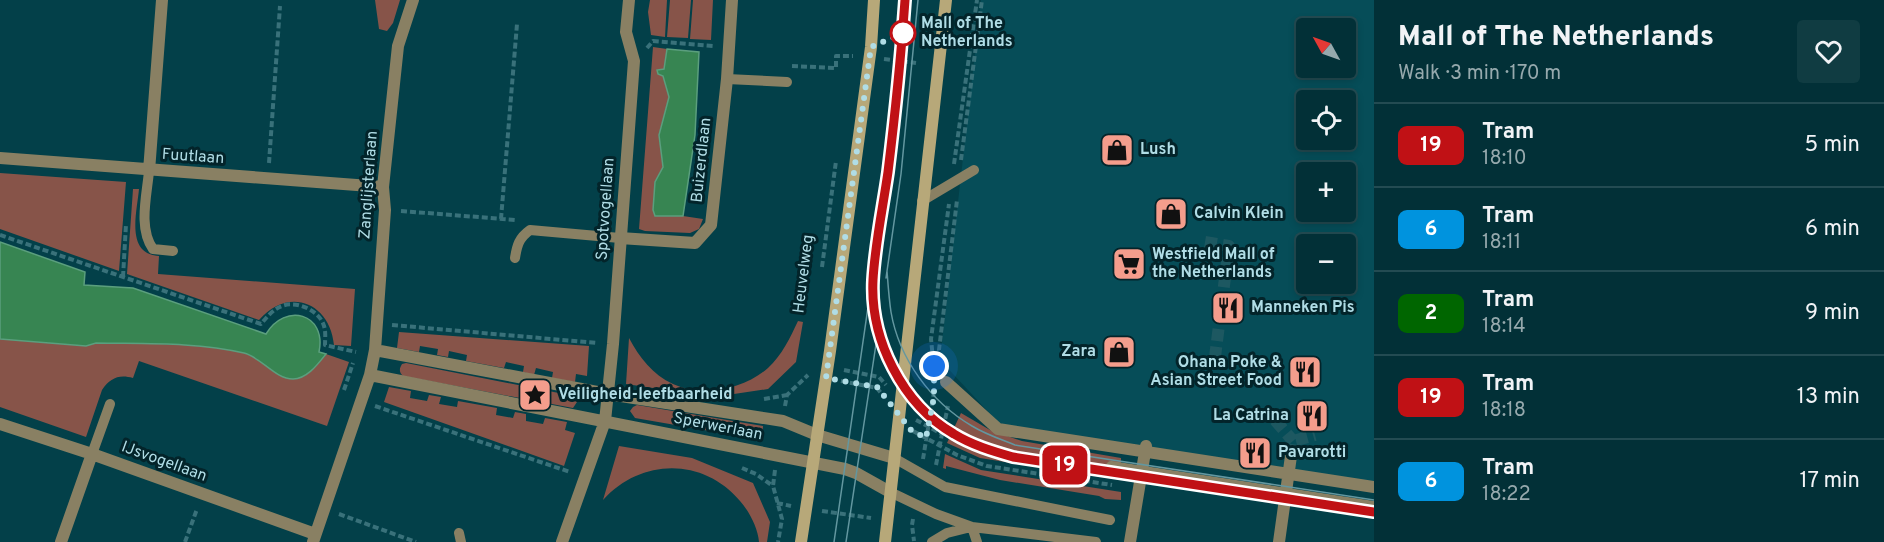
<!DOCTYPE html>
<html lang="en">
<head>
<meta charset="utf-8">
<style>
	body { margin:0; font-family:Overpass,sans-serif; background:#103c42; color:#f1f3f6; height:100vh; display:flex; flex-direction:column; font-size:22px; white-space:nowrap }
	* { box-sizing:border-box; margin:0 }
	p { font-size:20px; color:#96a9ad }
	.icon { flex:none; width:33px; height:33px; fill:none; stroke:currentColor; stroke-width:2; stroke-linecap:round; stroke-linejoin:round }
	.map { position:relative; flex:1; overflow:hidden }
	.drawer { display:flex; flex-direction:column; background:#023037; width:510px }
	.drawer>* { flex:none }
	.badge { padding:0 12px; border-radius:9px; font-size:21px; line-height:39px }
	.needle { width:39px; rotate:310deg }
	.tools { position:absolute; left:1296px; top:18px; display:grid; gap:12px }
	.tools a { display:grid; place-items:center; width:60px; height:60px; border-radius:6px; background:#023037; box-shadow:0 3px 9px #0003,0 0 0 2px #234b52; font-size:30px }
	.you { position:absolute; width:30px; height:30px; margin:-15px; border:4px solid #fff; border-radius:50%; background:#1a73e8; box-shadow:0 0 0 9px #1a73e833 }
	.map>.badge { position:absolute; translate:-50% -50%; box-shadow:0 0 0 3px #fff }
	.round { display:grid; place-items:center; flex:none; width:63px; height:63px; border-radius:6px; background:#103c42 }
	.overview { display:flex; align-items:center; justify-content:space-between; height:102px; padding:0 24px }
	h1 { font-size:28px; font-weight:800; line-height:45px }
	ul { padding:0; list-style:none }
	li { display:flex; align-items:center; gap:18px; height:84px; padding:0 24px; border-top:2px solid #234b52 }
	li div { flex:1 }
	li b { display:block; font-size:22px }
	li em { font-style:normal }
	li .badge { min-width:66px; font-weight:700; text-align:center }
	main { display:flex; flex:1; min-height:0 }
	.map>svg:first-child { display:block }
	.built { fill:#064d58; fill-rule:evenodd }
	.green { fill:#875449 }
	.water { fill:#378552; stroke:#5b9f7e; stroke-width:1.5 }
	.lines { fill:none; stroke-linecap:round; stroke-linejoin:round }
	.street-tunnel { stroke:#1d5861; stroke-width:12; stroke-dasharray:12 6; stroke-linecap:butt }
	.path { stroke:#39717a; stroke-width:4; stroke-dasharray:6 3; stroke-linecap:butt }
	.lane { stroke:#898063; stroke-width:10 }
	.street { stroke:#898063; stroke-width:12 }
	.secondary { stroke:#b7a879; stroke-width:12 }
	.tram { stroke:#6397a0; stroke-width:1.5 }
	.line-casing { stroke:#fff; stroke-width:14 }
	.line { stroke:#c01115; stroke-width:9 }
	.walk { stroke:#b0dde6; stroke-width:6; stroke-dasharray:0 10.8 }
	.stop-dot { fill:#fff; stroke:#c01115; stroke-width:3 }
	.labels { text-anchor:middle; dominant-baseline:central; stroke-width:6; stroke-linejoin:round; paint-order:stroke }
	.stop-label { font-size:16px; font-weight:bold; fill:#b0dde6; stroke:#03242a; text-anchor:start }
	.poi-label { font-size:16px; font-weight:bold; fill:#b0dde6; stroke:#03242a; text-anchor:start }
	.street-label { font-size:16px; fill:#b0dde6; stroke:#03242a }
</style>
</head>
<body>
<main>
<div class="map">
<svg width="1374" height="542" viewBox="0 0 1374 542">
	<rect width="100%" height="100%" fill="#034049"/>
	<path class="built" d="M981 0H1374V491L1008 433 940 360ZM1306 28H1346V68H1306ZM1306 100H1346V140H1306ZM1306 172H1346V212H1306ZM1306 244H1346V284H1306Z"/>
	<path class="green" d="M375 0H400L393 23 387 31 379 29Z
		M650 0H667L665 37 651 35 648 12Z
		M670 0H691L688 38 667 37Z
		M693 0H713L711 40 690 39Z
		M653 47 667 49 664 70H658L663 75 669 97 659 135 663 167 655 182V216H683L703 219 699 229 690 233 645 231 639 229Z
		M0 173 126 182 119 271 0 229Z
		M133 189H139C137 212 125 254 159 256L158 274 355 289 351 346 334 345C330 302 288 286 259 320L127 274Z
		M798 321 803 322 796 362 768 389 714 397 626 384 629 338C639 357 653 375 673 384 703 398 744 389 768 368 782 355 790 338 798 321Z
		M399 332 589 346 587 376 576 374 575 382 552 378 553 372 536 368 534 375 523 372 524 366 506 362 504 368 466 361 467 355 449 351 448 357 437 355 438 349 420 346 419 352 397 348Z
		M0 339 86 346 96 343C145 344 196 342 244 353 261 357 275 379 293 379 307 379 318 364 326 354L349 362 327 426 139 361 133 378C119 374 110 378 102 390L86 437 0 407Z
		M406 363 574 396 577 402 573 408 403 376C399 372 399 369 402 364Z
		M389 387 411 391 410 398 427 401 429 395 441 397 439 404 457 407 458 401 497 408 496 415 513 418 515 412 526 414V421L543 424 545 418 567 422 565 430 575 433 564 466 384 402Z
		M637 405 763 426 762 440 635 418 630 411 633 407Z
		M961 413 990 430 1022 441 1121 458V480L980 458 947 443Z
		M619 446 692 458 753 483 770 522 767 542H759C758 528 749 511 740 501 703 457 641 458 603 500Z
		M945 454 981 470 1121 492V500L1105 499 1099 496 1000 480 946 466V469L943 468Z"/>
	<path class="water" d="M667 49 699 52 695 135 683 216H655L653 210 655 182 663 167 659 135 669 97 663 76 658 74 657 70 664 69Z
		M0 242 85 272 84 285 133 288 266 334C285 302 327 313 319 352L326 354C318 364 307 379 293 379 275 379 261 357 244 353 196 342 145 344 96 343L86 346 0 339Z"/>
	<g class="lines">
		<path class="street-tunnel" d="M1205 242 1229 246 1215 357
			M1275 420 1293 441
			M1291 456 1293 441 1315 435"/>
		<path class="path" d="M647 48 653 41 714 46
			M884 59 916 63
			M792 66 836 68V56H853
			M961 160 982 0
			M269 163 280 6
			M954 164 977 0
			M401 211 516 220
			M501 219 517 24
			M0 235 261 324C267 317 273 309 282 306 297 300 320 311 324 326 326 332 325 339 325 345L356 352
			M822 267 836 161
			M123 277 126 224
			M392 325 597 343
			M943 368 939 350 957 200
			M934 369 931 339 949 204
			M844 370 879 377 886 385
			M841 381 877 388 885 398
			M344 390 353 363
			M764 399 787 395
			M375 406 570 472
			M785 406 787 395 808 375
			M916 420 942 434 948 406
			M913 431 957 455 987 466 1112 485
			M923 459 934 392
			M936 465 942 434
			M742 468 756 474 773 486
			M775 470 773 486 782 519 778 542
			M777 503 791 506
			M822 511 871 518
			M339 514 416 542
			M913 519 912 525 914 541
			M185 542 197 509"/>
		<path class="lane" d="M727 79 787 82
			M149 171C147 195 138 228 153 249L173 251
			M922 201 974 170
			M515 258C517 245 519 238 530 230L620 238
			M92 454 110 404
			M894 458 945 487 1110 520
			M1111 466 1374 506
			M890 492 936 514 972 527 1096 542
			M972 527 977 542
			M459 533 461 542
			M932 542 947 533 971 527"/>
		<path class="street" d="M0 158 383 187
			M149 171 162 0
			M620 238 695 243 711 225 727 79 732 0
			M375 350 608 394 783 421 817 435 894 458
			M370 375 845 469 856 473 890 492
			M946 382 998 429 1374 487
			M0 424 92 454 315 534
			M61 542 92 454
			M313 542 370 375 375 350 385 210 383 187 398 46 413 0
			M562 542 605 421 613 344 634 61 626 32 629 0
			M1130 542 1146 446
			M1279 542 1291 456"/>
		<path class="secondary" d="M801 542 830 351 871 47 874 0
			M885 542 946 0"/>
		<path class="tram" d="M887 271C888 284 889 299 891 312 899 359 931 402 972 426 985 434 1000 439 1015 445L1374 500
			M886 278 901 174 918 0
			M873 281C874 296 874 312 878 327 890 379 928 425 977 446 989 451 1001 453 1013 457L1374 512
			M834 542 888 169 905 0
			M846 542 878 331"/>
	</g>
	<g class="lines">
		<defs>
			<path id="line" d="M905 0C901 57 895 115 888 172 883 207 875 244 873 280 870 339 902 404 954 434 972 445 992 451 1013 457L1374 512"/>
		</defs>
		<use href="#line" class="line-casing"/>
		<use href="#line" class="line"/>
		<path class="walk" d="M903 33 871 47 826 378 877 387 911 430 926 438 934 397V366"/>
	</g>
	<defs>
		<symbol id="shop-square" viewBox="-11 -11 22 22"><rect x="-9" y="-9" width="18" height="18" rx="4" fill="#f49d8c" stroke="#03242a"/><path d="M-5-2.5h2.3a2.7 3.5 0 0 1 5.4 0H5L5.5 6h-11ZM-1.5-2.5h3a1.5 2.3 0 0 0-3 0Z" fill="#111"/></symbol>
		<symbol id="supermarket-square" viewBox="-11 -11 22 22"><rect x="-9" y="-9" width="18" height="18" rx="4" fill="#f49d8c" stroke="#03242a"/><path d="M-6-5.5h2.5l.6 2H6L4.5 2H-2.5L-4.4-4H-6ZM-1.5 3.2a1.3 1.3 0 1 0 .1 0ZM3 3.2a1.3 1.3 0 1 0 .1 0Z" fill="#111"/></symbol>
		<symbol id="restaurant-square" viewBox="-11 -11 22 22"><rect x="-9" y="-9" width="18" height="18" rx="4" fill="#f49d8c" stroke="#03242a"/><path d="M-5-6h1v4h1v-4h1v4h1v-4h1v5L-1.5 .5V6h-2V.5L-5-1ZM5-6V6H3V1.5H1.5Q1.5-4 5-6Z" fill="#111"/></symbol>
		<symbol id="sight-square" viewBox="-11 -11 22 22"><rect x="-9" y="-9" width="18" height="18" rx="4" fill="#f49d8c" stroke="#03242a"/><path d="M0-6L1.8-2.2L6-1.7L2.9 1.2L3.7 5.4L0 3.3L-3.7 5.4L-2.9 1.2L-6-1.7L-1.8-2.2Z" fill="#111"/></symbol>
	</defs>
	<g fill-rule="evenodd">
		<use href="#shop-square" x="1098" y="131" width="38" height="38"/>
		<use href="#shop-square" x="1152" y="195" width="38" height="38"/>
		<use href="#supermarket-square" x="1110" y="245" width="38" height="38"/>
		<use href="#restaurant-square" x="1209" y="289" width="38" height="38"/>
		<use href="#shop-square" x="1100" y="333" width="38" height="38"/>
		<use href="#restaurant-square" x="1286" y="353" width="38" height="38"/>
		<use href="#sight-square" x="516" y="376" width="38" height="38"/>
		<use href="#restaurant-square" x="1293" y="397" width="38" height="38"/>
		<use href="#restaurant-square" x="1236" y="434" width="38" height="38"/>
	</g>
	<circle class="stop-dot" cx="903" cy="33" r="12"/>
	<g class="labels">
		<g class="stop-label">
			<text x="921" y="24">Mall of The<tspan x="921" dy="18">Netherlands</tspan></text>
		</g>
		<g class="poi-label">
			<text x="1140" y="150">Lush</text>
			<text x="1194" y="214">Calvin Klein</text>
			<text x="1152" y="255">Westfield Mall of<tspan x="1152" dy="18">the Netherlands</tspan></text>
			<text x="1251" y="308">Manneken Pis</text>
			<text x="1096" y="352" text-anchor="end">Zara</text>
			<text x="1282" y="363" text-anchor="end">Ohana Poke &amp;<tspan x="1282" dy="18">Asian Street Food</tspan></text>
			<text x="558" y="395">Veiligheid-leefbaarheid</text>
			<text x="1289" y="416" text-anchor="end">La Catrina</text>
			<text x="1278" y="453">Pavarotti</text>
		</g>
		<g class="street-label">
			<text transform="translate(193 157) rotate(4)">Fuutlaan</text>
			<text transform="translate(702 160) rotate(-84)">Buizerdlaan</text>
			<text transform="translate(369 185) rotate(-86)">Zanglijsterlaan</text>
			<text transform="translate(606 209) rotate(-86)">Spotvogellaan</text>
			<text transform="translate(804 274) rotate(-83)">Heuvelweg</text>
			<text transform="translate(718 427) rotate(11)">Sperwerlaan</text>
			<text transform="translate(164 462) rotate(20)">IJsvogellaan</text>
		</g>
	</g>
</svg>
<div class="tools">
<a><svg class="needle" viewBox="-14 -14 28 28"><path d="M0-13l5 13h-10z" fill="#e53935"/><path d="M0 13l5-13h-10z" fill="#96a9ad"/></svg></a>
<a><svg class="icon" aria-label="locate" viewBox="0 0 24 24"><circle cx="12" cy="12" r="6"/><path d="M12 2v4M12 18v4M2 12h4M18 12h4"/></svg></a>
<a>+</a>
<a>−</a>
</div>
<div class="you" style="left:934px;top:366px"></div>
<b class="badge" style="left:1065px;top:465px;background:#c01115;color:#fff">19</b>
</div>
<section class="drawer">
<div class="overview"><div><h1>Mall of The Netherlands</h1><p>Walk · 3 min · 170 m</p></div><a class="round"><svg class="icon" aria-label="heart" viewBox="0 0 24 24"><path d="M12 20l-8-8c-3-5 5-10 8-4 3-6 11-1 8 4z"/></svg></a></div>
<ul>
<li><span class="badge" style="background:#c01115;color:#fff">19</span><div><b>Tram</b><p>18:10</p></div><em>5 min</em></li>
<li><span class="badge" style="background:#0093de;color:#fff">6</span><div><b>Tram</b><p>18:11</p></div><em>6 min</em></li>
<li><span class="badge" style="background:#060;color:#fff">2</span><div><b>Tram</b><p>18:14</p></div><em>9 min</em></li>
<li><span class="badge" style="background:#c01115;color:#fff">19</span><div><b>Tram</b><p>18:18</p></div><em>13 min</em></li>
<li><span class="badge" style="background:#0093de;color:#fff">6</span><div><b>Tram</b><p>18:22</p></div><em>17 min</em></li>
</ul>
</section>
</main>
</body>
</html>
